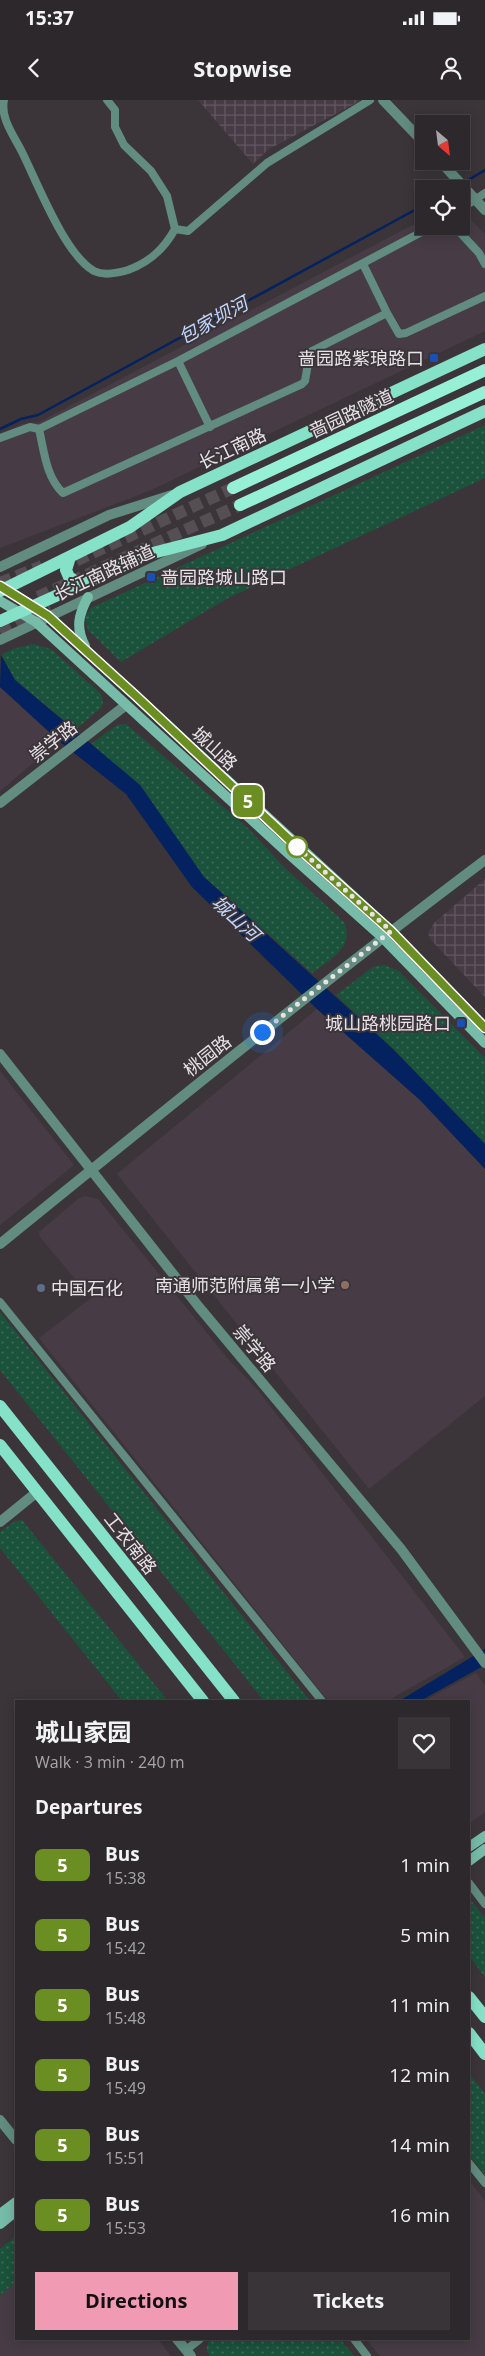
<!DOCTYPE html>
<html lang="en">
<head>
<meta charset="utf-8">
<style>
	body { margin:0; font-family:"Open Sans","Noto Sans SC",sans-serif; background:#383438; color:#f1f3f6; height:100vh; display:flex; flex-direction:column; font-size:19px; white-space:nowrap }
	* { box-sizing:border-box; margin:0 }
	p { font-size:16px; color:#a6a6a9 }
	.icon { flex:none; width:28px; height:28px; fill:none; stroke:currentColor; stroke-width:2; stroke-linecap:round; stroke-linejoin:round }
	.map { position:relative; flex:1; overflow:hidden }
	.side { position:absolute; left:15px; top:1600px; width:455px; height:640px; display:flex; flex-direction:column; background:#2c282c; border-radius:0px; box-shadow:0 2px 12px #0003,0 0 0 1px #484448 }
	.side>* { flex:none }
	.badge { padding:0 10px; border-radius:8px; font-size:18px; line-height:32px }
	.needle { width:32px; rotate:152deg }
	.buttons { position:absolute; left:415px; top:15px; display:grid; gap:10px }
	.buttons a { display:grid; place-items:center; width:55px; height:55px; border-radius:0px; background:#2c282c; box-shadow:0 2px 12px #0003,0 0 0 1px #484448; font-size:25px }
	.you { position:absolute; width:25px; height:25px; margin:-12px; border:4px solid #fff; border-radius:50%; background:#1a73e8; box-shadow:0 0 0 8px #1a73e833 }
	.map>.badge { position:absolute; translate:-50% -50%; box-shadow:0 0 0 2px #fff }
	h2 { padding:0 20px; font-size:19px; line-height:45px }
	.round { display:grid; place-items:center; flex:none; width:52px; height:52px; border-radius:0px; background:#383438 }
	.overview { display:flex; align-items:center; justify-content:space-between; height:85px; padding:0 20px }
	h1 { font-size:24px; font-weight:700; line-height:38px }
	.primary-button { display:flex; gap:10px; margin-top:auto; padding:10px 20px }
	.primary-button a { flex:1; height:58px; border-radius:0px; background:#f19ab4; color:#111; font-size:20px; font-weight:700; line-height:58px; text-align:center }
	.primary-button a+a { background:#383438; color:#f1f3f6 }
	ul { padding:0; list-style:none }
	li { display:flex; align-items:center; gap:15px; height:70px; padding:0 20px }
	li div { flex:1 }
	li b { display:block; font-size:19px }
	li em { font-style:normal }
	li .badge { min-width:55px; font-weight:700; text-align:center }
	.status { display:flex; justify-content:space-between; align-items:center; height:35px; padding:0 25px; background:#2c282c; direction:ltr }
	.status svg { height:14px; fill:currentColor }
	header { display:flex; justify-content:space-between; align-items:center; height:65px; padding:0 20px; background:#2c282c; font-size:22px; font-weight:700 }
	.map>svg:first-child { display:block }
	.built { fill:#473c46 }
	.industrial { fill:url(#industrial-grid) }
	.grass { fill:url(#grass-dots) }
	.water { fill:#03225f }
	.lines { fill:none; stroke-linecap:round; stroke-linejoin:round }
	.stream { stroke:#03225f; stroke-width:2.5 }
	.trunk-tunnel { stroke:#554f54; stroke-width:12; stroke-dasharray:12 6; stroke-linecap:butt }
	.minor { stroke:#618c7f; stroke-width:8 }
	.tertiary { stroke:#618c7f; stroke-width:10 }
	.secondary { stroke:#76bca8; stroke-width:10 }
	.primary { stroke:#85e1c7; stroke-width:12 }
	.trunk { stroke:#96f0d6; stroke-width:12 }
	.line-casing { stroke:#fff; stroke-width:11 }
	.line { stroke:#6b8e23; stroke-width:8 }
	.walk { stroke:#e7e3e6; stroke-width:5; stroke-dasharray:0 9 }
	.transit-dot { fill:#1a4fb4; stroke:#3b353a; stroke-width:2 }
	.stop-dot { fill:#fff; stroke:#6b8e23; stroke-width:2.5 }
	.education-dot { fill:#8d6e63; stroke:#3b353a; stroke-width:2 }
	.service-dot { fill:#5c6f8a; stroke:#3b353a; stroke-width:2 }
	.labels { text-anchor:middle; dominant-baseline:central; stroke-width:4; stroke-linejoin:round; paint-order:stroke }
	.poi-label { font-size:18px; fill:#e7e3e6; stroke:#3b353a; text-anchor:end }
	.street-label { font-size:18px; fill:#e7e3e6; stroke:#3b353a }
	.water-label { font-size:19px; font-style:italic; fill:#c2d8fe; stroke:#3b353a }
</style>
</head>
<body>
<div class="status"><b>15:37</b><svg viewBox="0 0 49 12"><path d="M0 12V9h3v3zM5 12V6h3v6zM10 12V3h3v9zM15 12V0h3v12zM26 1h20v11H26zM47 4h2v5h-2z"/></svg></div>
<header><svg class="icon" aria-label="back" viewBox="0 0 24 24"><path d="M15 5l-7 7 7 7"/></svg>Stopwise<svg class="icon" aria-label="person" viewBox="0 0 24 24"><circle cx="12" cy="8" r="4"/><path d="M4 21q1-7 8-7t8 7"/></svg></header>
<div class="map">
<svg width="485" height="2256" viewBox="0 0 485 2256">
	<defs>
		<pattern id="industrial-grid" width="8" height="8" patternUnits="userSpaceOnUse" patternTransform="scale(1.25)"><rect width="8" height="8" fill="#473c46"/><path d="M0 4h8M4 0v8" fill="none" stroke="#625861"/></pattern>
		<pattern id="grass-dots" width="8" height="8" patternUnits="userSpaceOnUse" patternTransform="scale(1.25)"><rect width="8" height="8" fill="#1b523b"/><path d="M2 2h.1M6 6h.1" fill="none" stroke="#3c6b57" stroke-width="1.8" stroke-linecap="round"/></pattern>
	</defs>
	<rect width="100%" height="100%" fill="#3b353a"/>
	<path class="built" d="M461 110 485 134V231L149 391 0 448V334L22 324 39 322 424 119V126H461Z
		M0 587 59 641 0 691Z
		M317 909 420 1000 485 1069V1296L369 1389 117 1074Z
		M0 971 74 1065 0 1125Z
		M85 1096 98 1099 229 1260 257 1289 465 1557 387 1601H328L39 1238 91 1198 40 1137 39 1132 78 1099Z
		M476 1573 485 1585V1712L469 1724V1601H424Z
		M469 2080 485 2101V2256H380L366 2239H469Z
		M16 2182V2239H158L171 2256H0V2195Z"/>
	<path class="industrial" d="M198 0H359L360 1 269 49 253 64Z
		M485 779V897L430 839 428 833 434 823Z"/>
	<path class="grass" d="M485 325V378L228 498 121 562 88 530 85 517 91 508Z
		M33 544 51 549 101 594 103 602 101 608 75 630 15 580 1 555 13 549Z
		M126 624 249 729 284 767 344 822C355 847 330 860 312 873L204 777 140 685 91 644 117 625Z
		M384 865 399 871 485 958V1044L393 949 336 895 373 867Z
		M0 1212 310 1601H264L0 1270Z
		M22 1420 168 1601H122L0 1448V1432L15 1421Z
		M469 1798 485 1818V1877L469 1856Z
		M469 1973 485 1994V2075L469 2055Z
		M16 2136V2182L0 2195V2149Z
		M211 2239H340L354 2256H210C205 2251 206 2244 211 2239Z"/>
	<path class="water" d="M1 555 15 580 140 685 204 777 393 949 485 1044V1069L420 1000 317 909 192 787 126 694 59 641 0 587Z
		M485 1549V1565L420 1601H399Z"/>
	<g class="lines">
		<path class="stream" d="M465 82 485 70
			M0 329 21 319 38 315 424 105"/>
		<path class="trunk-tunnel" d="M60 468 233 388
			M0 483 42 466
			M38 497 240 405
			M0 532 48 504"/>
		<path class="minor" d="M4 0C0 18 14 36 22 52 37 82 65 155 94 171 104 176 118 173 128 170 150 162 164 149 175 129L167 96 151 71 124 45 115 27V10L107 0
			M461 109 485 93
			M454 126 479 153 485 164
			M175 129 188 131 267 63 370 0
			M363 164 387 213
			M178 261 210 327
			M39 329C44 351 46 377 63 393L302 284 305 281 310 252 387 213 399 234 406 233 485 196
			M0 338 30 327 39 329 178 261 433 126
			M0 1202 322 1601
			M469 1783 485 1804
			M469 2063 485 2083
			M354 2239 367 2256
			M186 2250 200 2239"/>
		<path class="tertiary" d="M383 0 424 43
			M440 61 485 110
			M0 467 109 415 172 395
			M0 540 202 444
			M0 703 126 605
			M0 954 199 1207 401 1449 485 1563
			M0 1144C160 1014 320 884 485 760
			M0 1422 37 1392
			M0 2020 16 2040
			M177 2239 191 2256"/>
		<path class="secondary" d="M1 486 48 516 136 596 391 831 485 928
			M0 501 36 522 289 754 382 837 485 943
			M85 546C75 527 79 514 88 497
			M469 1747 485 1736
			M469 1761 485 1749
			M0 2114 16 2102
			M0 2124 16 2111"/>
		<path class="primary" d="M70 457 66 470 69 477 76 482 88 480
			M0 491 130 427 180 392 485 249
			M0 521 149 454 222 435 485 311
			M0 1306 234 1601
			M0 1345 203 1601
			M469 1897 485 1917
			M469 1933 485 1954"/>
		<path class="trunk" d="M233 388 485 270
			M240 405 485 292"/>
	</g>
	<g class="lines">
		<defs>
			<path id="line" d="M0 486 48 516 136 596 296 746 391 831 485 928"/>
		</defs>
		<use href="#line" class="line-casing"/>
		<use href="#line" class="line"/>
		<path class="walk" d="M262 932 391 831 297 747"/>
	</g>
	<g class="transit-dot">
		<rect x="429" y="253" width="10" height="10" rx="2.5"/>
		<rect x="146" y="472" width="10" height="10" rx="2.5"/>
		<rect x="456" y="918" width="10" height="10" rx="2.5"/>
	</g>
	<circle class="stop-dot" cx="297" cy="747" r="10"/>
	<circle class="education-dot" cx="345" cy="1185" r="5"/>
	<circle class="service-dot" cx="41" cy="1188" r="5"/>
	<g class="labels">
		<g class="poi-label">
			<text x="424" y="258">啬园路紫琅路口</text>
			<text x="161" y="477" text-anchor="start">啬园路城山路口</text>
			<text x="451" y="923">城山路桃园路口</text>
			<text x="335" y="1185">南通师范附属第一小学</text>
			<text x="51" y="1188" text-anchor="start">中国石化</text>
		</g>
		<g class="street-label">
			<text transform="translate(351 313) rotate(-25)">啬园路隧道</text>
			<text transform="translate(232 348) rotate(-25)">长江南路</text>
			<text transform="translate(104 472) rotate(-25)">长江南路辅道</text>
			<text transform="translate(53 641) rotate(-38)">崇学路</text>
			<text transform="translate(215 648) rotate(43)">城山路</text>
			<text transform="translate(207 955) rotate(-38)">桃园路</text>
			<text transform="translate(255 1248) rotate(50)">崇学路</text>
			<text transform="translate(131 1443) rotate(52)">工农南路</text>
		</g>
		<g class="water-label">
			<text transform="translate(213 220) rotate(-29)">包家坝河</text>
			<text transform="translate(236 818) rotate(43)">城山河</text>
		</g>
	</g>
</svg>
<div class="buttons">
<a><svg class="needle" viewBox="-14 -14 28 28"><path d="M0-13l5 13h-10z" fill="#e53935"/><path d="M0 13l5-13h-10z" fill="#a6a6a9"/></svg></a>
<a><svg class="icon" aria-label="locate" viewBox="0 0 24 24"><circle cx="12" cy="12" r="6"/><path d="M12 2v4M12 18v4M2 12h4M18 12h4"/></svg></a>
</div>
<div class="you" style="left:262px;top:932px"></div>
<b class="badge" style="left:248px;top:701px;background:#6b8e23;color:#fff">5</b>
<section class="side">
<div class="overview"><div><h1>城山家园</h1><p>Walk · 3 min · 240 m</p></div><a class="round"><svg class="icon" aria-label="heart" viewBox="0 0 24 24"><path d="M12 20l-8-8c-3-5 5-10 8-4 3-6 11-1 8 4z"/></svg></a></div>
<h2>Departures</h2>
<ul>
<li><span class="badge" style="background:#6b8e23;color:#fff">5</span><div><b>Bus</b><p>15:38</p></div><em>1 min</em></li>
<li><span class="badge" style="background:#6b8e23;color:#fff">5</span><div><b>Bus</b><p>15:42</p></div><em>5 min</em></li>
<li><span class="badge" style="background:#6b8e23;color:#fff">5</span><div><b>Bus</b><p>15:48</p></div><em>11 min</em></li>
<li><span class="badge" style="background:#6b8e23;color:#fff">5</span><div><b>Bus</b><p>15:49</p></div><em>12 min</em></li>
<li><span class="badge" style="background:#6b8e23;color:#fff">5</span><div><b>Bus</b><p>15:51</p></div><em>14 min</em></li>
<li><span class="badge" style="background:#6b8e23;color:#fff">5</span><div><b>Bus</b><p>15:53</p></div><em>16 min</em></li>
</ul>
<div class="primary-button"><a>Directions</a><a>Tickets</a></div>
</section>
</div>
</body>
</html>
